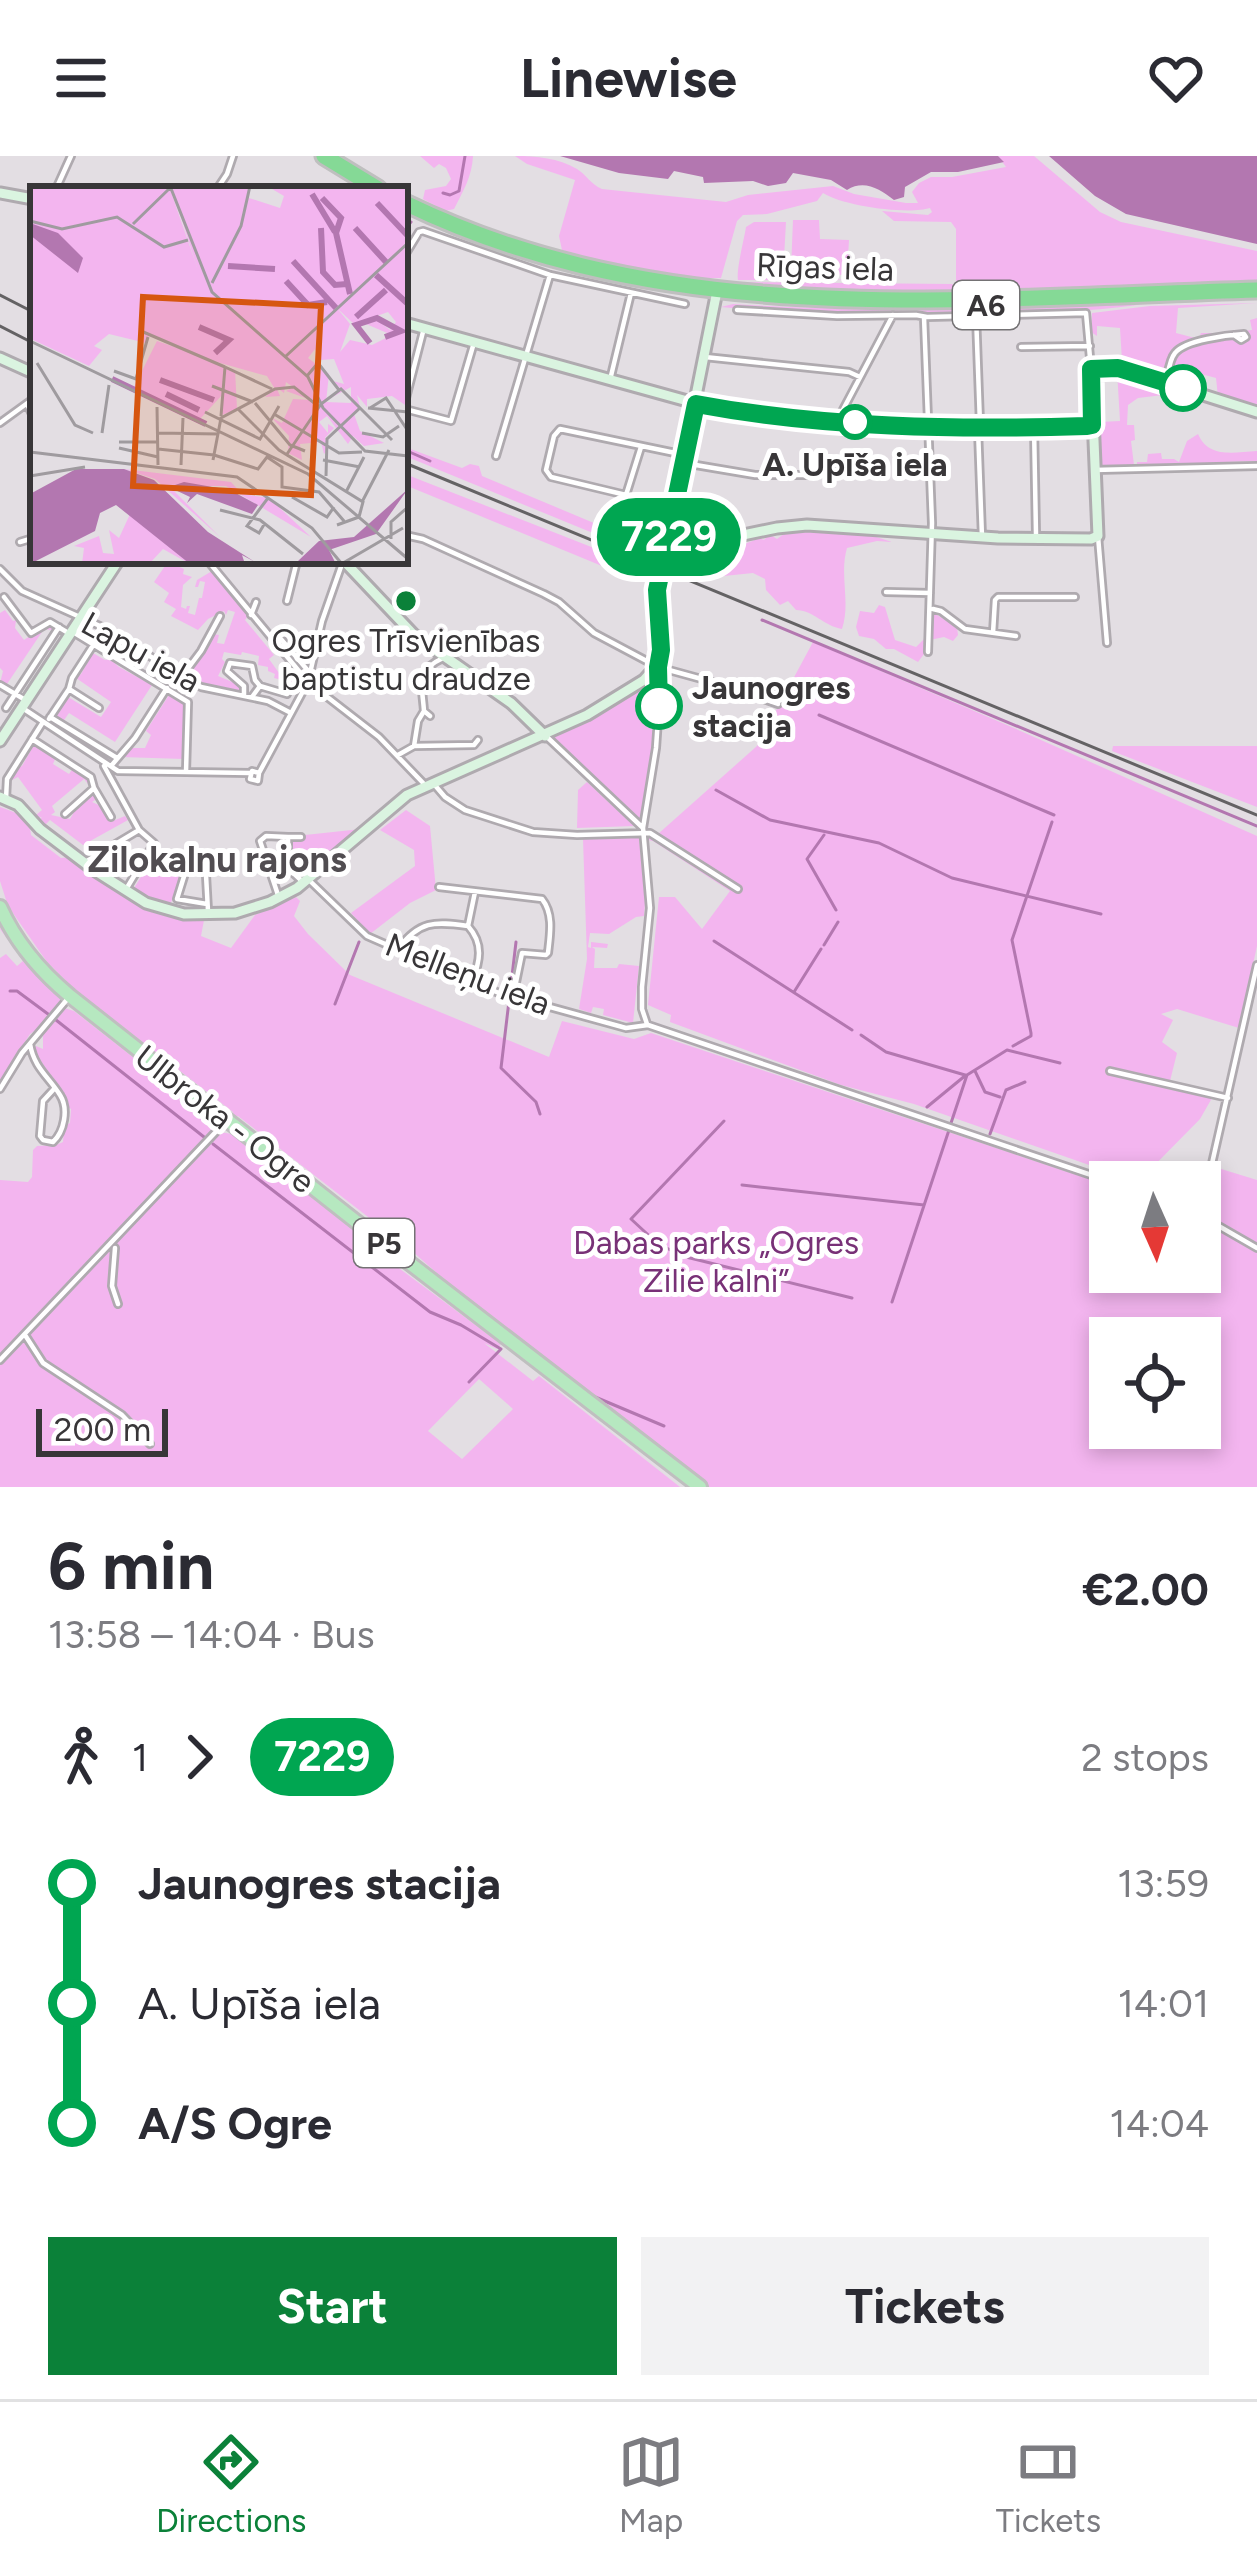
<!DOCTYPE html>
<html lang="en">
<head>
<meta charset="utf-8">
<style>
	body { margin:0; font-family:Figtree,sans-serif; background:#f2f2f3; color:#2b2b33; height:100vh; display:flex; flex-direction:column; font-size:45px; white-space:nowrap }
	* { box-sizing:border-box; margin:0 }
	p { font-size:39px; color:#7c7c81 }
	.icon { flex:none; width:66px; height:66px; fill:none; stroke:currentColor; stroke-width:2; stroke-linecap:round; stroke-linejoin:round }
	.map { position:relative; height:1331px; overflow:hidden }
	.drawer { display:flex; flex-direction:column; background:#fff; flex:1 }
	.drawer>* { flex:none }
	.badge { padding:0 24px; border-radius:39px; font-size:42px; line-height:78px }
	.needle { width:78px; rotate:177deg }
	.fabs { position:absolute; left:1089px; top:1005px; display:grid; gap:24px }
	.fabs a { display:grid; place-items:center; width:132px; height:132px; border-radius:0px; background:#fff; box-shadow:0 6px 18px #0003; font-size:60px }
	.scale { position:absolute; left:36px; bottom:30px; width:132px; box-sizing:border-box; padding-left:12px; border:6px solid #383638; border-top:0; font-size:33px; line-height:42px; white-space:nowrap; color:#383638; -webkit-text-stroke:9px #fff; paint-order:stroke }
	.map>.badge { position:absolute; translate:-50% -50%; box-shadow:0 0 0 6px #fff }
	.legs { display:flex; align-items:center; gap:18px; height:132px; padding:0 48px; font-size:39px }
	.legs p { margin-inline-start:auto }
	.headline { display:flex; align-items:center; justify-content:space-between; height:204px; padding:0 48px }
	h1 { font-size:66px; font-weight:700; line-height:90px }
	.button { display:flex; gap:24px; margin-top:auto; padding:24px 48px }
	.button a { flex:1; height:138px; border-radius:0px; background:#0b8139; color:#fff; font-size:48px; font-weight:700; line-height:138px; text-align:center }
	.button a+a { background:#f2f2f3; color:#2b2b33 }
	ul { padding:0 48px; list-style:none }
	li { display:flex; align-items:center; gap:42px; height:120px; font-size:45px }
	li i { display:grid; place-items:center; width:18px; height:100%; margin:0 15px; background:currentColor }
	li i::after { content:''; width:30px; height:30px; margin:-15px; border:9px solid; border-radius:50%; background:#fff }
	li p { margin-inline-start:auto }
	li:first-child i { background:linear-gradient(#0000 50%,currentColor 0) }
	li:last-child i { background:linear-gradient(currentColor 50%,#0000 0) }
	header { display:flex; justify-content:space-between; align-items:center; height:156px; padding:0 48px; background:#fff; font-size:54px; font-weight:700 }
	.tabs { display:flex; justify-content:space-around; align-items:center; height:168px; border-top:3px solid #e1e1e2; background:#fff; font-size:33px; color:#7c7c81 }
	.tabs a { display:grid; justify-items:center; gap:6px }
	.tabs .on { color:#0b8139 }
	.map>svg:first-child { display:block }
	.green { fill:#f3b5ef; fill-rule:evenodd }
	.water { fill:#b377b0 }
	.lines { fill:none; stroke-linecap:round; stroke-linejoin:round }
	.stream { stroke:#b377b0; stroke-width:3 }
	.street-casing { stroke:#afaaaf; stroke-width:10 }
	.secondary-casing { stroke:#afaaaf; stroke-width:15 }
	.primary-casing { stroke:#bfbfbf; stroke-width:18 }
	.highway-casing { stroke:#bfbfbf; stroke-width:21 }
	.street { stroke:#fff; stroke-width:4.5 }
	.secondary { stroke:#daf4e0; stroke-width:9 }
	.primary { stroke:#b6e8c0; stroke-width:12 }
	.highway { stroke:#85d996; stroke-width:15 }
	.rail { stroke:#646264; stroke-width:3 }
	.line-1-casing { stroke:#fff; stroke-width:27 }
	.line-1 { stroke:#00a651; stroke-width:18 }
	.stop-1-dot { fill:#fff; stroke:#00a651; stroke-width:6 }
	.poi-dot { fill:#0b8139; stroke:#fff; stroke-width:4.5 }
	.labels { text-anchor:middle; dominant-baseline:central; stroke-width:10; stroke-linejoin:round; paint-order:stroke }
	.shield { fill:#fff; stroke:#747274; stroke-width:3 }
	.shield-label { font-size:30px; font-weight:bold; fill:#383638 }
	.street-label { font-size:33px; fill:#383638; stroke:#fff }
	.stop-label { font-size:33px; font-weight:bold; fill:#383638; stroke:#fff }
	.poi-label { font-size:33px; fill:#383638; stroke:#fff }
	.park-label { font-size:33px; fill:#783177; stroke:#fff }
	.neighbourhood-label { font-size:36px; font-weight:bold; fill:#514d51; stroke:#fff }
	.inset-river { fill:none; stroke:#b377b0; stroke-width:6 }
	.inset-road { fill:none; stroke:#9f9b9f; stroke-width:3 }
	.view { fill:#d65610; fill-opacity:0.15; stroke:#d65610; stroke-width:6 }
	.inset-edge { fill:none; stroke:#383638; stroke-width:6 }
</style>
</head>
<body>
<header><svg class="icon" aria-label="menu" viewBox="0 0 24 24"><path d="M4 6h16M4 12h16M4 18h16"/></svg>Linewise<svg class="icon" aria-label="heart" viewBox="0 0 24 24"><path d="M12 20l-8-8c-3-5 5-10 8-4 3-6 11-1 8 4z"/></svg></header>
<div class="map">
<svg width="1257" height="1331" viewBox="0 0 1257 1331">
	<rect width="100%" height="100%" fill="#e3dee3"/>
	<path class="green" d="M420 0H473C472 21 463 35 454 53L445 55 423 43 425 34 446 30 451 23 446 12 439 8 434 12Z
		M515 0C537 0 558 2 577 13 587 19 590 28 602 33L726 46 748 39 833 30 854 38 906 47H918L912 36 919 27 931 21H952L1006 11 998 0H1034L1100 56 1121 66 1257 95V130L967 134 956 126V73L951 66 894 65 882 55 928 59 932 56 930 52C908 59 843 50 823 37L817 45 767 58 743 59 737 65 721 122H711L707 125 628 113 562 94 559 80 575 24 527 8Z
		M793 64H819L820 83 849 84 847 119 799 118 791 114Z
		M754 66H786L784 102 790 121 848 124H738C736 114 744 84 746 71Z
		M734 126 952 128 967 138 883 140Z
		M1150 147C1098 156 1045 156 992 158 902 160 811 160 721 151L733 148C872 157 1011 151 1150 147Z
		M1257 147 1178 152 1176 177 1199 183 1201 177H1222C1187 190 1176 180 1166 221L1162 224 1093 207 1122 205 1120 172 1097 170V180L1091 176 1092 157 1150 150Z
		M1257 162V253L1218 241 1216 222 1179 212 1174 226 1169 225 1175 198C1197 184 1221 180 1245 185L1248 183 1247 177 1230 176 1252 174 1250 164Z
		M1117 214 1163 231V239L1138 242 1128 249 1127 269H1134L1135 284 1131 285 1134 309C1123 315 1107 313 1096 307L1095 278 1099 276 1100 266 1120 265Z
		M1198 278C1209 303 1234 296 1257 295V305L1224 306 1223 309 1140 312 1137 309V306H1147L1148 298 1161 297 1162 303H1174L1179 306 1187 285Z
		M405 291 462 312 470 308 479 310 482 320 620 378 642 389 645 395 588 375 405 300Z
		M405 318 627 405 628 411 640 418 631 419 629 425 602 410 405 329Z
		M810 374 864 377 892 386 877 385 847 392C839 419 851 446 842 473 824 470 813 454 796 454L788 445 780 449 766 434 765 423 753 417 724 420 685 410 684 404 719 394 725 396C737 389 747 388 759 382L764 384 769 378 777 383 788 375Z
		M158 405H175V409L184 413 183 418 192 421 183 429 181 451 186 453 187 450H190L188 457 195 459 199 442H202L205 426 200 425 198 431H195L197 424 212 415 248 460 245 464 274 499 269 503 279 517 296 521 303 528 298 534 290 533 291 526 274 522 275 518 268 515V511L258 509 259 500 242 496 241 499 224 496 222 503 225 506 218 520 242 530 243 538 208 532 188 520V516L213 478 219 479 217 487 224 488 235 456 228 454 226 459 224 455 208 463 198 474 171 460 176 453 164 446 169 437 154 426 165 410Z
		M879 449 885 451 895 484 916 491 925 482 931 481 932 456 957 471 958 479 953 485 944 481 925 485 924 498 918 506 894 493H886L874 483 859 480 856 471 860 455 874 457Z
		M5 454 13 465 16 464 15 472 24 484 43 471H54L51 474 44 473 7 528 0 527 3 515 0 512V457Z
		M813 486 1014 572 1257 680V790L1239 872 1177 853 1161 858 1173 864 1162 886 1177 897 1168 933 1212 942 1200 963 1138 1026 914 948 841 929 670 866 671 859 648 849 659 741H675L702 773 730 735 653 685 648 684V676L658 678 757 590Z
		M93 497 105 504 110 503 119 511 152 529 115 586 69 557 62 567 51 560 62 545 64 546 68 541 101 561 111 546 76 522 81 518Z
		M650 527 657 531 658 536 655 590 644 653 640 662 636 663 553 582 554 578 641 529Z
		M169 539 185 545 187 552 184 554V603L121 601 127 592H145L151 579 146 575Z
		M35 587 56 601 53 608 69 618 73 612 91 625 88 628 84 623 52 650 55 656 51 659 70 663 73 658 72 655 88 643 86 639 93 635 98 642 92 646 103 651 113 665 125 660 128 664 83 689 50 664 44 670 39 664 42 661 37 662 33 657 36 659 42 654 18 621 10 625 12 630 8 624 17 611 22 610Z
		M1113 590H1257V651L1112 595Z
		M587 626 634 670 577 672 578 634Z
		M0 651C15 656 30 661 31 679L61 702 72 701C109 734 153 763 204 764L201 780 231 792 255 759 296 741 300 745 294 760 308 778 350 819 549 901 562 865 634 883 651 877 1110 1030V1116H1200V1060L1203 1062 1206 1057 1218 1012 1257 1024V1331H705L571 1221 466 1143 412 1095 238 960 233 963 230 961 233 956 74 833 47 806 8 750 0 725ZM1110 1182H1200V1272H1110Z
		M406 654 430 670 436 734 410 747 370 778 351 757 415 710 414 694 380 674Z
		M361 673 303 721 292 712 293 685 305 679Z
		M639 681 645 747 644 760 636 761 609 778 590 777 588 791 591 792V786L608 788 607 792 592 791 595 793 594 812H617L619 808 639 810 633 867 603 859 604 853 593 851 591 857 579 853 587 803 583 683Z
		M151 698 185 708 169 752 130 733 134 732 153 702Z
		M2 767 63 841 52 859 55 861 64 852 74 855 211 962 216 972 0 1199V1024L28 1026 32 1021 33 994 37 990 56 989 63 986 64 970 70 967 71 953 65 949 66 941 33 894 36 890 43 893V880L48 870 45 868 30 878 0 925V802L6 798 17 810 23 805 0 773Z
		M227 971 231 972 694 1331 611 1272 574 1240 395 1107 333 1056 388 1104 501 1188 497 1193 484 1187 533 1225 539 1220 680 1331H0V1208L219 976 232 978 262 1001 234 977 222 973ZM479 1223 513 1253 462 1303 428 1275Z"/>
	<path class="water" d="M560 0H998L1004 6 958 16H931L905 31 904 41 894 44C880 33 864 23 847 34L831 24 793 17 786 27 768 30 753 25 704 27 703 21 674 15 668 23 619 17Z
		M1049 0H1257V88L1126 58 1095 40Z"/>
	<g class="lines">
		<path class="stream" d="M443 37 450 39 459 35 465 0
			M405 73 411 66
			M405 294 430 305
			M762 464 1257 670
			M819 559 1054 659
			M716 634 770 664 879 687 952 722 1101 758
			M824 679 807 703 836 754
			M714 785 852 874
			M824 789 838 766
			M10 835H17L48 858
			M794 836 821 793
			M510 837 516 786
			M509 845 501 912 536 946 540 958
			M335 848 359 786
			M56 864 204 981
			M861 879 886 896 965 919
			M1013 890 1031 880V877L1012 784 1052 666
			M975 915 985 936 1000 941
			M927 951 966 919
			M724 965 631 1063 657 1087 682 1100 852 1142
			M951 967 967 919 1007 894 1060 907
			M990 978 1006 934 1025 926
			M213 988 430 1156 461 1169 501 1193 469 1226
			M742 1029 924 1049
			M892 1146 949 974
			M515 1180 557 1214
			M588 1238 664 1270"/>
		<defs>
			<path id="street" d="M56 33 71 0
				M217 33 227 18 233 0
				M405 99 419 76 423 75 550 119 685 148
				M737 154 837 160 916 159 927 161 1086 157 1091 213
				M976 159 980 268
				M924 161 932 367 928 496
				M1021 191 1090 190
				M705 201 849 216 860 221
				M610 224 631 137
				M1166 227C1168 218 1169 204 1175 197 1185 184 1228 179 1244 178L1246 181 1241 184 1234 179
				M405 246 424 172
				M27 248 33 260
				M405 253 451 265 473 190
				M837 265 893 159
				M0 267 33 243
				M1034 270 1036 378
				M978 273 982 381
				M641 291 626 339 551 321 546 314 554 280 560 273 685 299
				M496 300 550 119
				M684 307 755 319H818
				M1094 314 1257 310
				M405 379 423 383 544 438 559 446 594 477 658 511 727 530 778 548
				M1098 380 1107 487
				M20 386 33 382
				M208 405 308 526 379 581 426 630
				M0 413 22 435 100 470 201 531 268 545 291 557
				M886 436 930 437
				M4 441 31 477 50 466 70 478
				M287 445 297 405
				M933 453 941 455 965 473 1016 480
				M251 459 256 446
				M73 476 188 546 186 616 250 617
				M993 477 995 444 998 441H1075
				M280 482 310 517
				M183 519 201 495 220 460
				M0 529 27 545
				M69 533 72 522 92 491
				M244 539V530L227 515 230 507 252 510 255 524 260 530
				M252 541 260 530 287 538
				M6 552 59 471
				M24 553 118 615 186 616
				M430 560 424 555C422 527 415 515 443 502
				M50 561 117 602
				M49 563 69 533 99 552
				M547 581 643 672
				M32 583 91 621 94 632 111 661
				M414 590 418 565 424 555
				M398 599 414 590 474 589 478 584
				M104 610 139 674 154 687 125 735
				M111 610 135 582 167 532
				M252 615 259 617 258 625 250 623Z
				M259 617 308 526 322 465 343 405
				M433 627 445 641 465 654 533 676 577 679 650 677 738 733
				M6 643 7 623 43 566
				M65 658 94 632
				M288 681H301
				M87 705 139 674
				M288 712 304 727
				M270 717 288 712V681L266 680 260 685 278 739 279 741
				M309 724 367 780 472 826 499 837 626 872 648 869
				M439 731 542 743C554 758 550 779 548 797L546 799 522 797 513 841
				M207 748 177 743 186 714 203 713 206 719 208 755
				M468 770 475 736
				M398 793C419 765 434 765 468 770 484 788 480 805 472 826
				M647 868 642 853V831L650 752 643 672 656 592 660 534 658 511
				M648 869 1112 1026
				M30 888C34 912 49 921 60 939 69 953 64 976 53 986L43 984 40 980 43 945 54 933
				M1110 915 1228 942
				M0 933 22 897 70 840
				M1201 1056 1257 809
				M1201 1056 1217 1069 1257 1092
				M115 1092 112 1130 118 1148
				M25 1179 43 1207 122 1259 150 1288
				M0 1204 227 964"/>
			<path id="secondary" d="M0 37 33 43
				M405 167 691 246 771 261 927 270 1092 269
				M0 202 33 217
				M666 395 777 372 807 369 998 382 1091 383 1098 380 1091 213 1118 212 1257 256
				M344 405 414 479 511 547 545 580
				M0 585 118 405
				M0 641 18 649 40 673 94 714 146 747 184 758 235 757 270 746 297 732 407 639 587 559 644 524 660 506 657 434 717 135"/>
			<path id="primary" d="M0 751C16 787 40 815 70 840L368 1075 700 1331"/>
			<path id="highway" d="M324 0 378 33
				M405 47C671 176 971 142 1257 134"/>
		</defs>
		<use href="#street" class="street-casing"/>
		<use href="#secondary" class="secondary-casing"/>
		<use href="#primary" class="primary-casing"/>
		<use href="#highway" class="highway-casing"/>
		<use href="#street" class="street"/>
		<use href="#secondary" class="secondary"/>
		<use href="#primary" class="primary"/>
		<use href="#highway" class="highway"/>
		<path class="rail" d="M0 139 33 156
			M0 170 33 187
			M405 307 1257 659"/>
	</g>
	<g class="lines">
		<defs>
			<path id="line-1" d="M659 550 658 511 661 494 657 434 696 248C824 272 957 274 1087 270L1092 269 1091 213 1118 212 1183 232"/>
		</defs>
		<use href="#line-1" class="line-1-casing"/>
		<use href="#line-1" class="line-1"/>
	</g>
	<g class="stop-1-dot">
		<circle cx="1183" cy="232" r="21"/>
		<circle cx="855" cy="266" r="15"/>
		<circle cx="659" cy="550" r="21"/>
	</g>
	<circle class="poi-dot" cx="406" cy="445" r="12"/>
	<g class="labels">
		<g class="shield">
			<rect x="953" y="125" width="66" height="48" rx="9"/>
			<rect x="354" y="1063" width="60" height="48" rx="9"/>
		</g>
		<g class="shield-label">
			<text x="986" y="149">A6</text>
			<text x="384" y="1087">P5</text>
		</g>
		<g class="street-label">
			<text transform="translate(825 111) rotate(2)">Rīgas iela</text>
			<text transform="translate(141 496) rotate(29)">Lapu iela</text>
			<text transform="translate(468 818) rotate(21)">Melleņu iela</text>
			<text transform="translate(225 963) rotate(38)">Ulbroka - Ogre</text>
		</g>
		<g class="stop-label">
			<text x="855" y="308">A. Upīša iela</text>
			<text x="692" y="531" text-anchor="start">Jaunogres<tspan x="692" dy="38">stacija</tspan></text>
		</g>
		<g class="poi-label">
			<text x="406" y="484">Ogres Trīsvienības<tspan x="406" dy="38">baptistu draudze</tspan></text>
		</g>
		<g class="park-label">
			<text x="716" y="1086">Dabas parks „Ogres<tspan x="716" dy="38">Zilie kalni”</tspan></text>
		</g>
		<g class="neighbourhood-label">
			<text x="217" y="703">Zilokalnu rajons</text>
		</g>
	</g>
	<g transform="translate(30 30)">
		<rect width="378" height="378" fill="#e3dee3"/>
		<path d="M0 0H139L167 81 141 0H220L219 12 250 22 254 10 237 0H378V221L362 210 337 213V221L327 209 330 221 317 232 324 228 330 245 354 257 334 260 323 250 318 258 297 230 289 236 298 247V238L304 242 295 252 298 264 294 268 291 256 270 258 272 274 258 267 259 250 242 232 252 237 263 213 281 214 256 205 263 201 256 196 254 207 246 201 250 210 235 211 245 203 237 190 176 173 205 184 207 223 192 229 193 208 169 234 104 201 127 155 165 168 119 150 116 157 79 148 64 160 72 164 59 180 1 153ZM307 122 324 138 358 126 366 136 360 144 347 134 336 138 362 149 342 159 320 154 310 166 320 138ZM285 163 291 174 304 173 314 198 303 195 311 203 310 204 301 211V212L297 214 321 201V217L296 216 299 188 278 172ZM94 283 201 296 212 308 239 312 281 351 196 300H139L190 351 125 293ZM101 326 114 335 160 378 133 363 119 378H52L54 362 44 360 69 350 73 367 84 368 79 344 89 352Z" fill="#f3b5ef" fill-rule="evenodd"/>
		<path d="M0 37 28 47 53 72 48 87 0 49ZM46 283H94L124 294 178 346 225 376 212 369 215 378H160L86 319 70 327 65 345 0 378V308ZM154 296 200 304 228 319 222 328 167 308 157 317 160 311 139 301ZM378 303 346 348 299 364 306 378 268 375 289 355 324 351Z" fill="#b377b0"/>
		<path class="inset-river" d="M282 8 305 46M292 12 311 32 306 47 320 108M347 17 378 50M291 42 293 86 305 99 317 98M325 42 356 76M263 75 306 122M198 80 245 83M346 89 378 118M256 95 278 119 297 116M326 131 356 104M169 141 199 154 185 167M340 157 326 139 347 132 371 145 355 151M82 193 176 238M130 194 184 214M136 208 169 224"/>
		<path class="inset-road" d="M140 0 182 106 278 191 293 222 335 265 378 270M0 35 32 43 87 31 134 61 158 54M103 38 140 2M182 97 211 40 220 0M111 145 195 181M0 155 278 288 378 373M256 170 378 57M7 177 45 239 63 247M195 181 242 203M84 185 106 193 118 151M277 190 288 177 309 204M182 200 223 216M225 217 260 259 275 265M291 218 311 203 362 254M127 221 128 279M338 222 378 226M340 222 356 212 378 245M208 223 249 264 333 316 329 331 307 339M175 226 230 253 249 220M244 228 309 267 332 266M191 230 195 181M72 247 79 199M128 247 188 248M332 247 353 251 369 240M89 256H128M89 262 128 271M128 263 184 269M0 266 207 291 282 342 312 378M257 268 291 218M184 269 228 283 237 271 252 281V301L289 306 314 335M183 274 191 232 245 203 264 201 288 220M293 274 330 281M151 279 153 232M0 290 55 281M296 290 297 253 331 221M316 306 334 271M262 311 297 331 304 321M332 316 359 264M190 324 230 334 273 368M235 337 229 347 217 340 238 312M361 353V336L378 321M313 377 373 342"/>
		<path class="view" d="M113 111 291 120 281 309 103 300Z"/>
		<rect width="378" height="378" class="inset-edge"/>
	</g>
</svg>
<div class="fabs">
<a><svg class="needle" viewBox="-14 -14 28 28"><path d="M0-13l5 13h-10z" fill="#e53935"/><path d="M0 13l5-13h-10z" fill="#7c7c81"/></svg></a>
<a><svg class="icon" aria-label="locate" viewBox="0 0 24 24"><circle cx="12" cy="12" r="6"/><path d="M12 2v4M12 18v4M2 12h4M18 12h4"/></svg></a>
</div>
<div class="scale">200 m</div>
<b class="badge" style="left:669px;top:381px;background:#00a651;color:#fff">7229</b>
</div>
<section class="drawer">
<div class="headline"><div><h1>6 min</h1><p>13:58 – 14:04 · Bus</p></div><b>€2.00</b></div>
<div class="legs"><svg class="icon" aria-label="walk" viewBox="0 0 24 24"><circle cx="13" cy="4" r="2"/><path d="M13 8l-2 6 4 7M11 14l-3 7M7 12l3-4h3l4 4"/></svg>1<svg class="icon" aria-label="forward" viewBox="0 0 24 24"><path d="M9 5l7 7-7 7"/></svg><b class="badge" style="background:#00a651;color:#fff">7229</b><p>2 stops</p></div>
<ul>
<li><i style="color:#00a651"></i><b>Jaunogres stacija</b><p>13:59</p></li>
<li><i style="color:#00a651"></i><span>A. Upīša iela</span><p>14:01</p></li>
<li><i style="color:#00a651"></i><b>A/S Ogre</b><p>14:04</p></li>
</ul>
<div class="button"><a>Start</a><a>Tickets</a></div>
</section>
<nav class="tabs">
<a class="on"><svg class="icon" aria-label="directions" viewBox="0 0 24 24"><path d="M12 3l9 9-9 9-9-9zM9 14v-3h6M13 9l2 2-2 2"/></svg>Directions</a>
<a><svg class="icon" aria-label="map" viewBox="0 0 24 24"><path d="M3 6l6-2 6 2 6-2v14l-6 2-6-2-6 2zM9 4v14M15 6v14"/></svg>Map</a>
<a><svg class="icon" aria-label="tickets" viewBox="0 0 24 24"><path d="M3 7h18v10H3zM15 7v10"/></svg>Tickets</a>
</nav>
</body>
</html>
